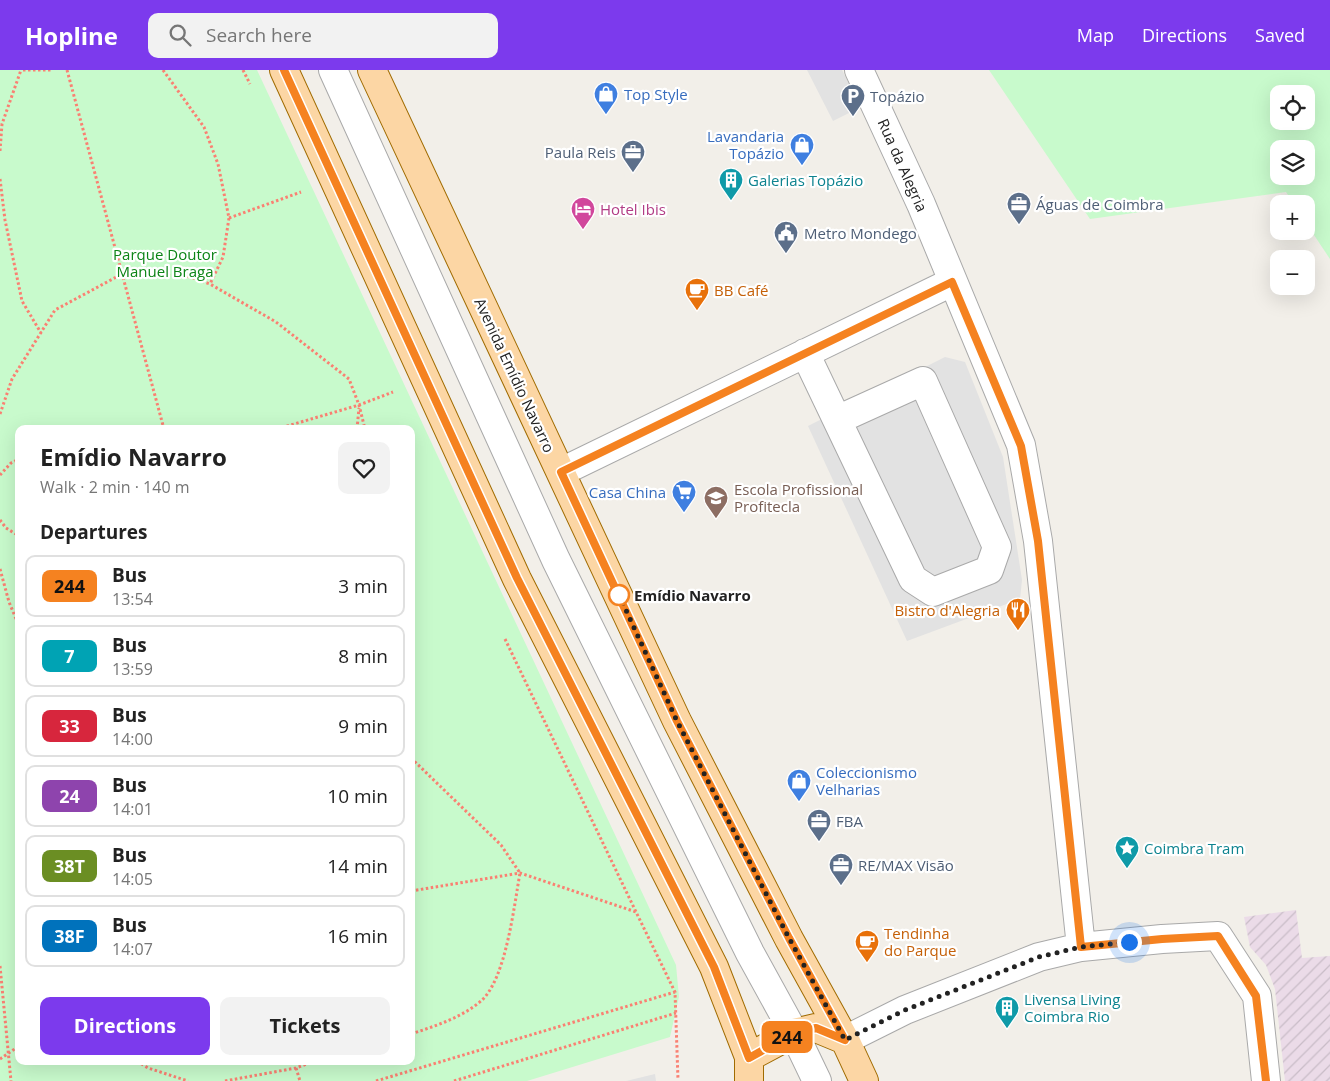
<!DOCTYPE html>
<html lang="en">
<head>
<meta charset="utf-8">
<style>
	body { margin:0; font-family:"Open Sans",sans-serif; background:#f2f2f2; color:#222; height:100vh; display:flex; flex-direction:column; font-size:19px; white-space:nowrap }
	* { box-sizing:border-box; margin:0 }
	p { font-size:16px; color:#767676 }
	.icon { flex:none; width:28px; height:28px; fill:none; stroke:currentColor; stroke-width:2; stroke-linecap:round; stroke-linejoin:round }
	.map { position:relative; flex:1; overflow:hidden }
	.details { position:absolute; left:15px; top:355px; width:400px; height:640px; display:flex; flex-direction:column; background:#fff; border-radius:10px; box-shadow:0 5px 20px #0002 }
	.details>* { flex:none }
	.badge { padding:0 10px; border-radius:8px; font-size:18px; line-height:32px }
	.buttons { position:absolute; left:1270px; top:15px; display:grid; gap:10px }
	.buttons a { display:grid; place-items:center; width:45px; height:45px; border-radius:10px; background:#fff; box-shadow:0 5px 20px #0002; font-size:25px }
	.you { position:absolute; width:25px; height:25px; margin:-12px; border:4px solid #fff; border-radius:50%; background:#1a73e8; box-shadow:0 0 0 8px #1a73e833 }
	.map>.badge { position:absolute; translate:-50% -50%; box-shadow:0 0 0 2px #fff }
	h2 { padding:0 25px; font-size:19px; line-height:45px }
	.round { display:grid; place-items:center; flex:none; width:52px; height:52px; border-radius:10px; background:#f2f2f2 }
	.head { display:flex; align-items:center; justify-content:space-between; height:85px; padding:0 25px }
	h1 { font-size:24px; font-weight:700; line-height:38px }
	.cta { display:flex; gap:10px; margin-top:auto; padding:10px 25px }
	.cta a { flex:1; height:58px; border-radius:10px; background:#7c3aed; color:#fff; font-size:20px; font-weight:700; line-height:58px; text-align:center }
	.cta a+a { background:#f2f2f2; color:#222 }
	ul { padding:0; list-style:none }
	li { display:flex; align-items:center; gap:15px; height:62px; margin:0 10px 8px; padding:0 15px; border:2px solid #e0e0e0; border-radius:10px }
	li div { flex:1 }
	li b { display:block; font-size:19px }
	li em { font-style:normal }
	li .badge { min-width:55px; font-weight:700; text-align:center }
	header { display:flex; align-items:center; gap:30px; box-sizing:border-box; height:70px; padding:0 25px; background:#7c3aed; color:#fff }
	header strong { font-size:24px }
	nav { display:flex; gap:28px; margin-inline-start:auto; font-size:18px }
	.search { width:350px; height:45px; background:#f2f2f2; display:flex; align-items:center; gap:12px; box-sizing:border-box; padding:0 18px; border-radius:10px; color:#767676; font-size:19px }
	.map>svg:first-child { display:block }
	.industrial { fill:url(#industrial-furrows) }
	.park { fill:#c8facc; fill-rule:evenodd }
	.parking { fill:#e2e2e2 }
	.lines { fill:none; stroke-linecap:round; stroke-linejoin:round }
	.minor-casing { stroke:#a9a9a9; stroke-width:30 }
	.major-casing { stroke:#a06b00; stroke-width:30 }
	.path { stroke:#fa8072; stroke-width:3; stroke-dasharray:2.5 2.5; stroke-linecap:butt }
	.minor { stroke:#fff; stroke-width:28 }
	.major { stroke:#fcd6a4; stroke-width:28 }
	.line-casing { stroke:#fff; stroke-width:11 }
	.line { stroke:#f58220; stroke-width:8 }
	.walk { stroke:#222; stroke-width:5; stroke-dasharray:0 9 }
	.stop-dot { fill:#fff; stroke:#f58220; stroke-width:2.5 }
	.labels { text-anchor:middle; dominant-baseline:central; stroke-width:4.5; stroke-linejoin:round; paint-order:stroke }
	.shop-label { font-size:15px; fill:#366cbe; stroke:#fff; text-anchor:start }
	.service-label { font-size:15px; fill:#4e5e75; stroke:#fff; text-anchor:start }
	.street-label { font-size:15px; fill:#222; stroke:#fff }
	.culture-label { font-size:15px; fill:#0d838f; stroke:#fff; text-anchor:start }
	.hotel-label { font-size:15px; fill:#b23c85; stroke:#fff; text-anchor:start }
	.park-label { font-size:15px; fill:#0c8416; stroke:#fff }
	.food-label { font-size:15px; fill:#c56008; stroke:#fff; text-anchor:start }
	.education-label { font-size:15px; fill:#785e54; stroke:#fff; text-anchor:start }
	.stop-label { font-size:15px; font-weight:bold; fill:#222; stroke:#fff; text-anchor:start }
</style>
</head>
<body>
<header>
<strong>Hopline</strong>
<div class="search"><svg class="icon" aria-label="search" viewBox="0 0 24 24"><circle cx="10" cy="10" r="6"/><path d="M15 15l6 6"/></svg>Search here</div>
<nav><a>Map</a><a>Directions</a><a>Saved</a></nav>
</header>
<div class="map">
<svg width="1330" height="1011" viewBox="0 0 1330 1011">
	<defs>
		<pattern id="industrial-furrows" width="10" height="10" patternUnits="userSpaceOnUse" patternTransform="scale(1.25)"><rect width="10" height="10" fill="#ebdbe8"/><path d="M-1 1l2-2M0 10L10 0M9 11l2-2" fill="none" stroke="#c9bcc7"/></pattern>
	</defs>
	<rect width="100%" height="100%" fill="#f2efe9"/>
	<path class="industrial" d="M1296 840 1302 888 1330 886V1011H1285L1275 919 1266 895 1250 877 1244 847Z"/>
	<path class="park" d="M0 0H257L676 895 679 927 670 967 527 1011H0ZM19 359H411V991H19Z
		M989 0H1330V189L1306 153V134H1294L1286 122 1090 149ZM1279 24H1306V51H1279ZM1279 79H1306V106H1279Z"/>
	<path class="parking" d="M807 0H842L861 37 833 51Z
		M945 287 965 292 1003 387 1022 510 1020 529 907 571 808 356Z
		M655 1004 656 1011H626Z"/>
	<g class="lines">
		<defs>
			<path id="minor" d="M333 0 556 490 750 883 794 963 817 1011
				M859 0 921 134 1021 375 1038 471 1081 877
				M805 283 913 509 933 522 989 500 997 477 923 311 837 350
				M561 402 952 212
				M845 970 905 940 1039 887 1081 877 1162 869 1218 866 1257 926 1266 1011"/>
			<path id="major" d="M284 0 517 509 714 897 749 987V1011
				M372 0 677 651 789 869 845 970 864 1011
				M749 987 794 963 816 958 845 970"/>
		</defs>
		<use href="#minor" class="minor-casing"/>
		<use href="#major" class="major-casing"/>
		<path class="path" d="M23 0H53
			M67 0 164 359
			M163 0 204 57 218 94 229 148 223 187 210 214
			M243 0 250 14
			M0 81 2 54 21 0
			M0 109 5 150 22 231 41 263
			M229 148 301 122
			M0 344 12 309 55 240 122 204 187 206 210 214 276 252 349 309 359 335 365 359
			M277 359 359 335 393 322
			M357 359 359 338
			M0 405 11 393 19 389
			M0 450 6 458 19 466
			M0 499 9 532 19 556
			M505 569 636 842
			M411 688 501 775 520 803C514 836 506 909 481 931 461 948 435 956 411 964
			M411 821 520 803 636 842 675 922 678 1010
			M0 896 11 1011
			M0 989 19 976
			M137 991 148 998 188 1011
			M296 998 300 1011
			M225 1011 296 998 315 991
			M376 1011 675 922
			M454 1011 676 943"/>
		<use href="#minor" class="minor"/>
		<use href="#major" class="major"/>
	</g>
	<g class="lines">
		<defs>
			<path id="line" d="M284 0 517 508 714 897 749 988 794 963 816 958 845 970 789 868 677 651 561 402 952 212 1021 376 1038 471 1081 877 1162 869 1218 866 1256 926 1266 1011"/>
		</defs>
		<use href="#line" class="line-casing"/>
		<use href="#line" class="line"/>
		<path class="walk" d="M619 525 677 651 789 868 845 970 905 940 1039 887 1081 877 1129 872"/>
	</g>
	<defs>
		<symbol id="shop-pin" viewBox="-11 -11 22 30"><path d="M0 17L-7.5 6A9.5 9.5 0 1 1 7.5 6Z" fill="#3f7fe0" stroke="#fff"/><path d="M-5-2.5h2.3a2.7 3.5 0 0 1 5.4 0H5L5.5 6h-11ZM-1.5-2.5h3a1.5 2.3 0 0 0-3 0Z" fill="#fff"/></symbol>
		<symbol id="parking-pin" viewBox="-11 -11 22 30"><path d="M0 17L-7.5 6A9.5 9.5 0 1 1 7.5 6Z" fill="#5c6f8a" stroke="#fff"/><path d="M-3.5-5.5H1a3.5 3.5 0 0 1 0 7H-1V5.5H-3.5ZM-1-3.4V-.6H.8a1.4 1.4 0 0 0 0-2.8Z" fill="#fff"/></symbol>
		<symbol id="office-pin" viewBox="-11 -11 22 30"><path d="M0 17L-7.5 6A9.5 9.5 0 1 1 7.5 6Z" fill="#5c6f8a" stroke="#fff"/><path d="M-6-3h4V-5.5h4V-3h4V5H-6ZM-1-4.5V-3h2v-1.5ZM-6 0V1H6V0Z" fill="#fff"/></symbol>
		<symbol id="building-pin" viewBox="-11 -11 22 30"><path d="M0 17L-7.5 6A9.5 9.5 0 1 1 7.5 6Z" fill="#0f9aa8" stroke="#fff"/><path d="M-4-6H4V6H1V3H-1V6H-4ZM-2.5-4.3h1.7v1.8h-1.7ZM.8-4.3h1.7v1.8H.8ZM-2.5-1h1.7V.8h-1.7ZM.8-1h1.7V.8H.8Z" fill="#fff"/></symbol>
		<symbol id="hotel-pin" viewBox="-11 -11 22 30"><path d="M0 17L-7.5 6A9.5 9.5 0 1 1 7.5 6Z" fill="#d1479c" stroke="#fff"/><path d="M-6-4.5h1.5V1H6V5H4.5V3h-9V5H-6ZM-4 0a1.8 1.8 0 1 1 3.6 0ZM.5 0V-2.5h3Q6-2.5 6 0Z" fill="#fff"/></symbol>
		<symbol id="civic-pin" viewBox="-11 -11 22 30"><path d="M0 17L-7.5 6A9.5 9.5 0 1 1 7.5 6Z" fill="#5c6f8a" stroke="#fff"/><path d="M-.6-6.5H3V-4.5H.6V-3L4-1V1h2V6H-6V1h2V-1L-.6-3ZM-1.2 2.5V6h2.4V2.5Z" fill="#fff"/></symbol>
		<symbol id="cafe-pin" viewBox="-11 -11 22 30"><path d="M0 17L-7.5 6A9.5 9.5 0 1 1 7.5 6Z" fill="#e8710a" stroke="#fff"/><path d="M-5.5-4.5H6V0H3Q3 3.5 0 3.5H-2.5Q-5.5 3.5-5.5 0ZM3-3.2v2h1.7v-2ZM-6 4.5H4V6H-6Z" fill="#fff"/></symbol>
		<symbol id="supermarket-pin" viewBox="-11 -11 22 30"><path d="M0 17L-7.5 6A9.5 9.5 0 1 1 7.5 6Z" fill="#3f7fe0" stroke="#fff"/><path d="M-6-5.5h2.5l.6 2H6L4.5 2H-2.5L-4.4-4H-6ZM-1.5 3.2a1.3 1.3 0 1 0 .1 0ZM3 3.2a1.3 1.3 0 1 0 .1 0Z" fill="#fff"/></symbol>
		<symbol id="school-pin" viewBox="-11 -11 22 30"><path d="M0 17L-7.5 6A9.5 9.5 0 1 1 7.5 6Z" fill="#8d6e63" stroke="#fff"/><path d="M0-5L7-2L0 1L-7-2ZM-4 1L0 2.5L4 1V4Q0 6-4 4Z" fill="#fff"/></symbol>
		<symbol id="restaurant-pin" viewBox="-11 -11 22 30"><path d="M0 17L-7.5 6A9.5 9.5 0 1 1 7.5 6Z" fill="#e8710a" stroke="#fff"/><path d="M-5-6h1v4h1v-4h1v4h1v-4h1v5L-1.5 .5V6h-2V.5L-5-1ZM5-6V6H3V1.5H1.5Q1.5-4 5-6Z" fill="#fff"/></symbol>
		<symbol id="sight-pin" viewBox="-11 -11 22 30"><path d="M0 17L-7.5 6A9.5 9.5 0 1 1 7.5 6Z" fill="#0f9aa8" stroke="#fff"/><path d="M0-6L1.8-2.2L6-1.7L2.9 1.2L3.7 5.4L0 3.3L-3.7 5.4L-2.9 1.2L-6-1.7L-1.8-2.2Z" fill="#fff"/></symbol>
	</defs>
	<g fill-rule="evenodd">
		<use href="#shop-pin" x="592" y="10" width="28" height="38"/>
		<use href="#parking-pin" x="839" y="12" width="28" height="38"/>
		<use href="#shop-pin" x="788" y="61" width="28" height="38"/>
		<use href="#office-pin" x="619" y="68" width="28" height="38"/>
		<use href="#building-pin" x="717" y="96" width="28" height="38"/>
		<use href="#office-pin" x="1005" y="120" width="28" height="38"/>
		<use href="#hotel-pin" x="569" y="125" width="28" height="38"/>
		<use href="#civic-pin" x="772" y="149" width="28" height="38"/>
		<use href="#cafe-pin" x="683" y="206" width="28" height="38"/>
		<use href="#supermarket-pin" x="670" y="408" width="28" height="38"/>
		<use href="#school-pin" x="702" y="414" width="28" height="38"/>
		<use href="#restaurant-pin" x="1004" y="526" width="28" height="38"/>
		<use href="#shop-pin" x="785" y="697" width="28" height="38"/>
		<use href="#office-pin" x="805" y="737" width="28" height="38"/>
		<use href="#sight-pin" x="1113" y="764" width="28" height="38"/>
		<use href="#office-pin" x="827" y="781" width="28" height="38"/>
		<use href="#cafe-pin" x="853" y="858" width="28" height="38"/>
		<use href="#building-pin" x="993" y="924" width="28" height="38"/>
	</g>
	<circle class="stop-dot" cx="619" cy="525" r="10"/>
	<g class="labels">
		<g class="shop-label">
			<text x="624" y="24">Top Style</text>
			<text x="784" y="66" text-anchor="end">Lavandaria<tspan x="784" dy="17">Topázio</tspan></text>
			<text x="666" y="422" text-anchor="end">Casa China</text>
			<text x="816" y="702">Coleccionismo<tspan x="816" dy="17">Velharias</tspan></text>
		</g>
		<g class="service-label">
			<text x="870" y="26">Topázio</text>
			<text x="616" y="82" text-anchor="end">Paula Reis</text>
			<text x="1036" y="134">Águas de Coimbra</text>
			<text x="804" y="163">Metro Mondego</text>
			<text x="836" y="751">FBA</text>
			<text x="858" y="795">RE/MAX Visão</text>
		</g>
		<g class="street-label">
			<text transform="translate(903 95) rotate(66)">Rua da Alegria</text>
			<text transform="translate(515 305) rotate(65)">Avenida Emídio Navarro</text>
		</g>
		<g class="culture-label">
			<text x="748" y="110">Galerias Topázio</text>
			<text x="1144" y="778">Coimbra Tram</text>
			<text x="1024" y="929">Livensa Living<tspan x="1024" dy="17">Coimbra Rio</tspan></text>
		</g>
		<g class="hotel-label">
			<text x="600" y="139">Hotel Ibis</text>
		</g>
		<g class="park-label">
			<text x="165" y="184">Parque Doutor<tspan x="165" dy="17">Manuel Braga</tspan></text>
		</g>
		<g class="food-label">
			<text x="714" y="220">BB Café</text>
			<text x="1000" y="540" text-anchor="end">Bistro d'Alegria</text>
			<text x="884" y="863">Tendinha<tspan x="884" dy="17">do Parque</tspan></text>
		</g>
		<g class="education-label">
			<text x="734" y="419">Escola Profissional<tspan x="734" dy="17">Profitecla</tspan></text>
		</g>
		<g class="stop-label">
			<text x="634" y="525">Emídio Navarro</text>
		</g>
	</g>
</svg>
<div class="buttons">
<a><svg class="icon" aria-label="locate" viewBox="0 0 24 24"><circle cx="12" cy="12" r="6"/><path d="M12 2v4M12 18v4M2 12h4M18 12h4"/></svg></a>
<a><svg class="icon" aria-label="layers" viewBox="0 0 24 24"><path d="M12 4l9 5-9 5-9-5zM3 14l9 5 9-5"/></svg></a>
<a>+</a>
<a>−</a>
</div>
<div class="you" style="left:1129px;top:872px"></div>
<b class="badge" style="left:787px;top:967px;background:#f58220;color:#111">244</b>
<section class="details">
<div class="head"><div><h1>Emídio Navarro</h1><p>Walk · 2 min · 140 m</p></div><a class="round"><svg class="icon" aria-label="heart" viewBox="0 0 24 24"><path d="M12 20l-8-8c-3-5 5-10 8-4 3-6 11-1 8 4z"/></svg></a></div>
<h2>Departures</h2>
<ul>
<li><span class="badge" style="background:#f58220;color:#111">244</span><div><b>Bus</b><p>13:54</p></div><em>3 min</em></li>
<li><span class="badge" style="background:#00a3b4;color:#fff">7</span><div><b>Bus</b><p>13:59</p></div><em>8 min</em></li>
<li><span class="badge" style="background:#d7263d;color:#fff">33</span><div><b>Bus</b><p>14:00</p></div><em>9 min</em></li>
<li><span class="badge" style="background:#8e44ad;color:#fff">24</span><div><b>Bus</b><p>14:01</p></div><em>10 min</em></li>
<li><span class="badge" style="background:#6b8e23;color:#fff">38T</span><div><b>Bus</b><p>14:05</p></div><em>14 min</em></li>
<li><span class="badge" style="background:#0072bc;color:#fff">38F</span><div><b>Bus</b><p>14:07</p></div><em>16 min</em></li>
</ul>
<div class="cta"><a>Directions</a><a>Tickets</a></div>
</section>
</div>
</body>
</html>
